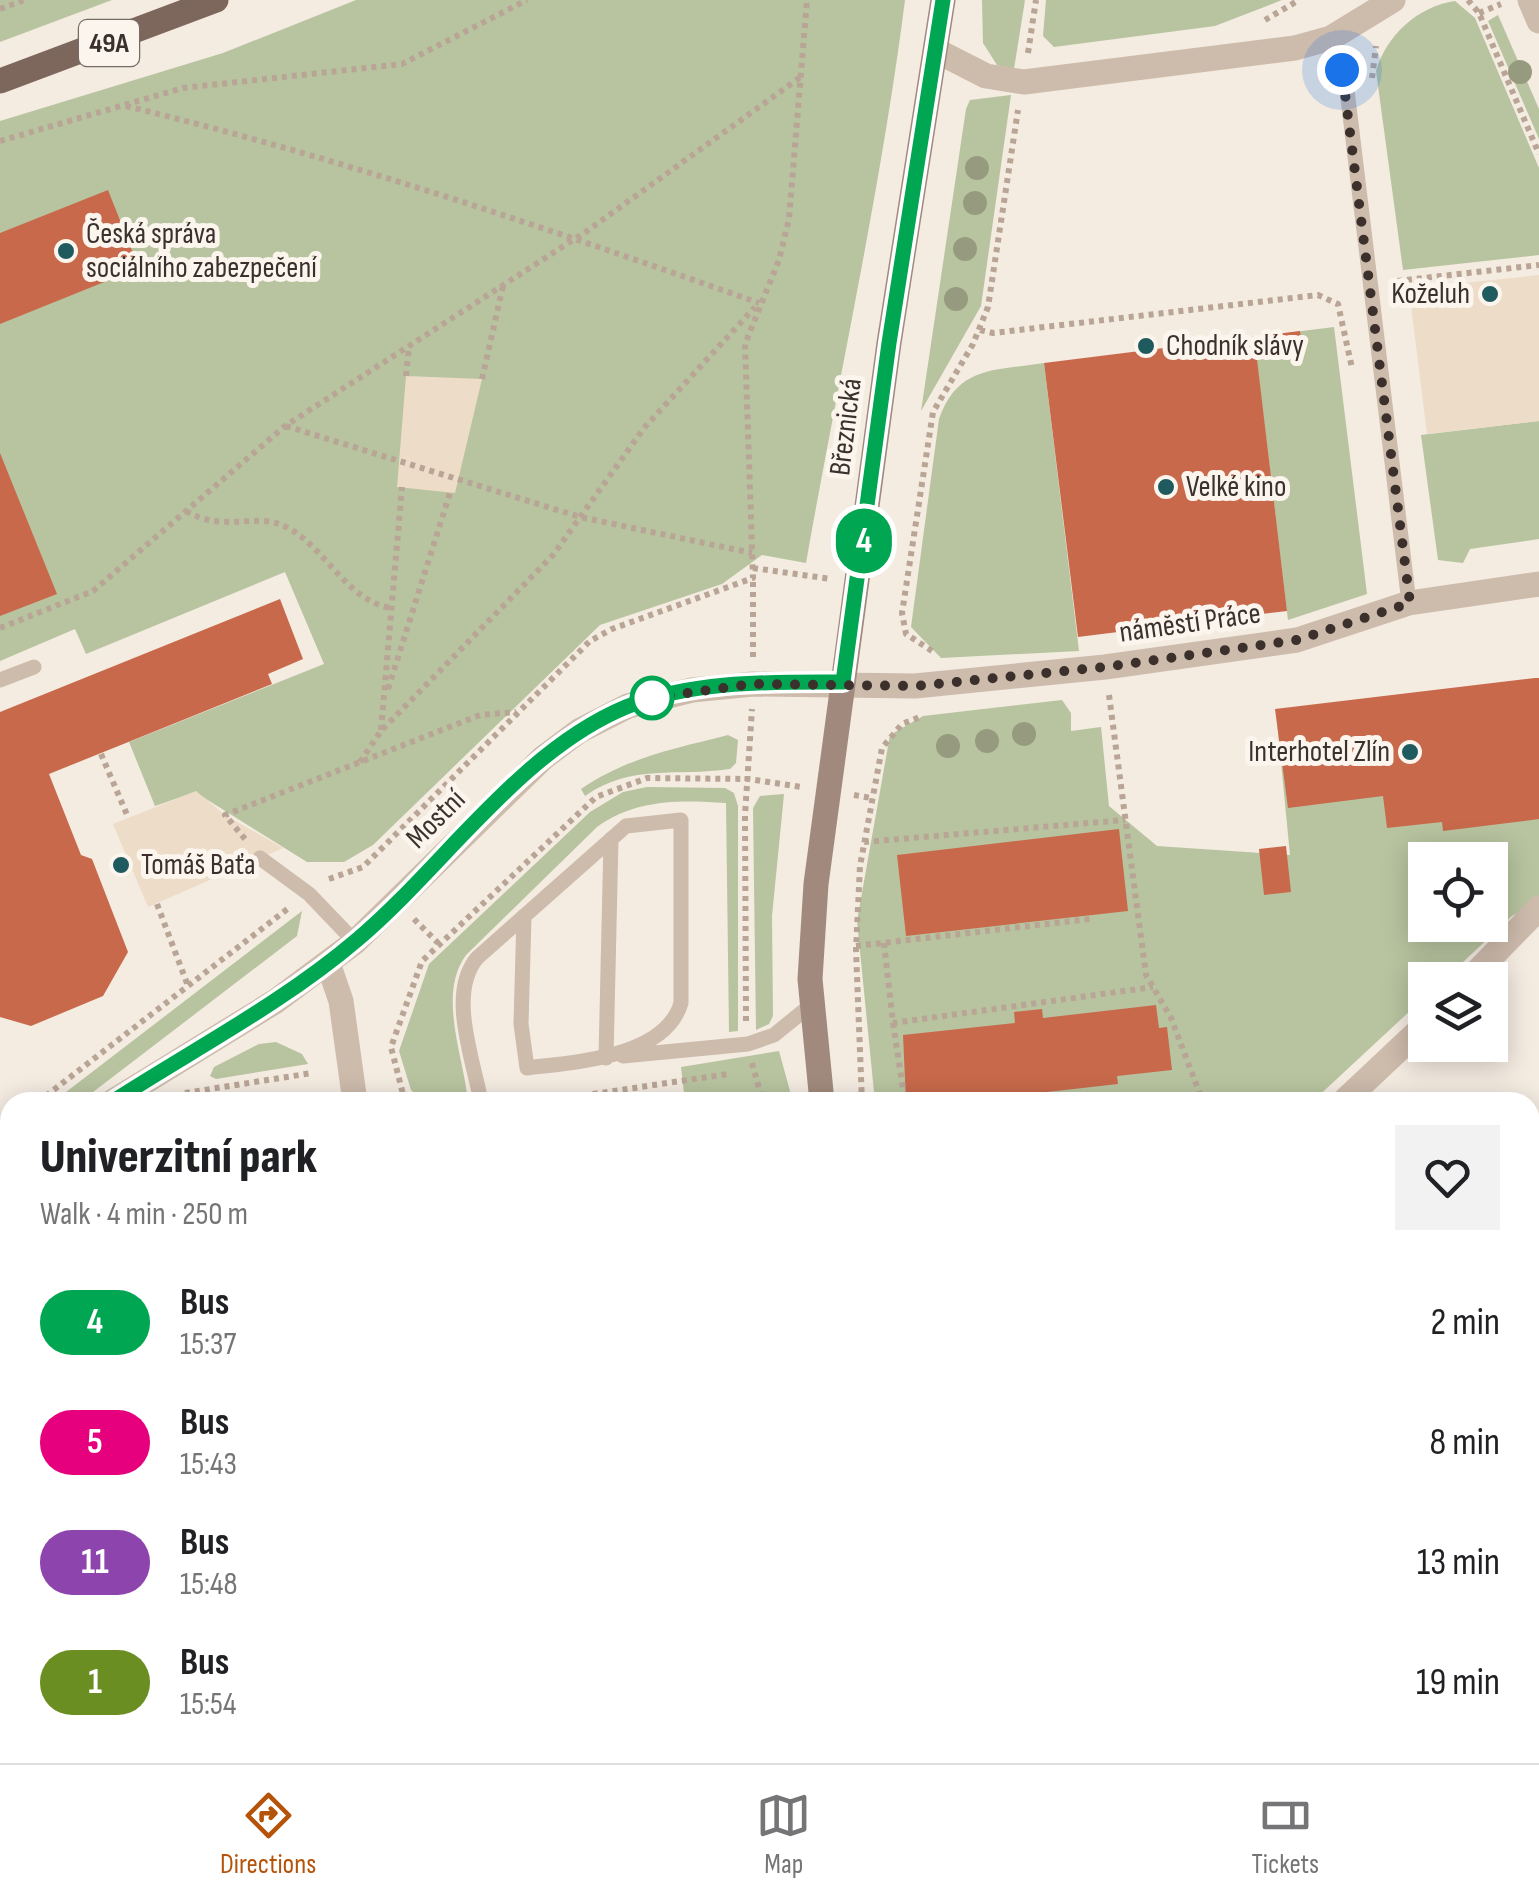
<!DOCTYPE html>
<html lang="en">
<head>
<meta charset="utf-8">
<style>
	body { margin:0; font-family:"Sofia Sans Condensed",sans-serif; background:#f2f2f2; color:#202124; height:100vh; display:flex; flex-direction:column; font-size:38px; white-space:nowrap }
	* { box-sizing:border-box; margin:0 }
	p { font-size:32px; color:#757577 }
	.icon { flex:none; width:55px; height:55px; fill:none; stroke:currentColor; stroke-width:2; stroke-linecap:round; stroke-linejoin:round }
	.map { position:relative; flex:1; overflow:hidden }
	.panel { position:absolute; left:0px; top:1092px; width:1540px; height:672px; display:flex; flex-direction:column; background:#fff; border-radius:30px 30px 0 0; box-shadow:0 5px 25px #0003 }
	.panel>* { flex:none }
	.badge { padding:0 20px; border-radius:32px; font-size:35px; line-height:65px }
	.buttons { position:absolute; left:1408px; top:842px; display:grid; gap:20px }
	.buttons a { display:grid; place-items:center; width:100px; height:100px; border-radius:0px; background:#fff; box-shadow:0 5px 25px #0003; font-size:50px }
	.you { position:absolute; width:50px; height:50px; margin:-25px; border:8px solid #fff; border-radius:50%; background:#1a73e8; box-shadow:0 0 0 15px #1a73e833 }
	.map>.badge { position:absolute; translate:-50% -50%; box-shadow:0 0 0 5px #fff }
	.round { display:grid; place-items:center; flex:none; width:105px; height:105px; border-radius:0px; background:#f2f2f2 }
	.summary { display:flex; align-items:center; justify-content:space-between; height:170px; padding:0 40px }
	h1 { font-size:48px; font-weight:800; line-height:75px }
	ul { padding:0; list-style:none }
	li { display:flex; align-items:center; gap:30px; height:120px; padding:0 40px }
	li div { flex:1 }
	li b { display:block; font-size:38px }
	li em { font-style:normal }
	li .badge { min-width:110px; font-weight:700; text-align:center }
	.tabs { display:flex; justify-content:space-around; align-items:center; height:140px; border-top:2px solid #e0e0e0; background:#fff; font-size:28px; color:#757577 }
	.tabs a { display:grid; justify-items:center; gap:5px }
	.tabs .active { color:#b45309 }
	.map>svg:first-child { display:block }
	.green { fill:#b8c4a0; fill-rule:evenodd }
	.plaza { fill:#ecdcc8 }
	.building { fill:#c8694b }
	.lines { fill:none; stroke-linecap:round; stroke-linejoin:round }
	.path { stroke:#b9a596; stroke-width:6; stroke-dasharray:5 5; stroke-linecap:butt }
	.service { stroke:#cdbbac; stroke-width:15 }
	.minor { stroke:#cdbbac; stroke-width:25 }
	.secondary { stroke:#a18a7d; stroke-width:25 }
	.primary { stroke:#7d675c; stroke-width:25 }
	.tree { fill:#969b7f }
	.line-casing { stroke:#fff; stroke-width:22 }
	.line { stroke:#00a651; stroke-width:15 }
	.walk { stroke:#3b302b; stroke-width:10; stroke-dasharray:0 18 }
	.poi-dot { fill:#1f5a5e; stroke:#fbf5ee; stroke-width:4 }
	.stop-dot { fill:#fff; stroke:#00a651; stroke-width:5 }
	.labels { text-anchor:middle; dominant-baseline:central; stroke-width:10; stroke-linejoin:round; paint-order:stroke }
	.shield { fill:#fbf5ee; stroke:#756b66; stroke-width:2.5 }
	.shield-label { font-size:28px; font-weight:bold; fill:#3b302b }
	.poi-label { font-size:30px; fill:#3b302b; stroke:#fbf5ee; text-anchor:start }
	.street-label { font-size:30px; fill:#3b302b; stroke:#fbf5ee }
</style>
</head>
<body>
<div class="map">
<svg width="1539" height="1763" viewBox="0 0 1539 1763">
	<rect width="100%" height="100%" fill="#f4ebe1"/>
	<path class="green" d="M0 0H112L0 42Z
		M356 0H905C881 189 839 375 806 563L762 555 722 584 600 625 373 845 344 862H307L195 792 155 806 129 742 324 664 285 572 86 654 75 629 0 661V121L223 53Z
		M982 0H1025L1014 69 997 65 983 43Z
		M1046 0H1282L1215 26 1054 47 1043 36Z
		M1455 1 1475 18 1539 168V255L1403 270 1376 71C1386 36 1418 6 1455 1Z
		M1498 15 1539 109V139L1488 21Z
		M1011 95 981 306 921 411 966 109 970 100Z
		M1334 327 1367 594 1288 620 1254 337Z
		M1044 363 1079 651 941 658 911 627 939 419C958 365 995 371 1044 363Z
		M1539 421V539L1470 549 1463 563 1438 560 1421 435Z
		M1539 678V902L1512 916 1444 980H1425V997L1312 1102H875L857 921 890 735 923 716 1062 700 1071 713V731L1101 727 1109 806 1157 846 1290 855 1276 711ZM1425 860H1490V925H1425Z
		M728 735 738 740 736 763 730 769C677 777 632 763 585 796L581 789C628 757 674 749 728 735Z
		M647 787 725 788 734 793 738 806V1031L729 1032 726 803C679 800 636 799 597 827L466 955C437 995 464 1057 468 1102L423 1101 411 1090 399 1051 429 964 590 812 623 792Z
		M784 794 772 916 773 1016 769 1024 756 1030 753 808 760 796Z
		M302 911 297 936 80 1102H53Z
		M276 1042 302 1054 308 1064 216 1079 210 1076 214 1067 259 1044Z
		M779 1051 793 1102H685L681 1067Z
		M460 1755H978L979 1763H462Z"/>
	<path class="plaza" d="M1539 275V421L1427 434 1409 289Z
		M406 376 482 379 455 493 397 487Z
		M196 791 225 815 283 848 148 907 113 824Z"/>
	<path class="building" d="M108 190 139 268 0 324V233Z
		M1300 331 1303 353 1257 359 1287 611 1078 637 1044 363Z
		M0 453 57 594 0 616Z
		M280 599 303 659 268 674 272 684 49 774 81 855 92 859 128 952 103 996 31 1026 0 1017V712Z
		M1535 678H1539V819L1443 831 1442 822 1387 828 1383 796 1288 808 1275 709Z
		M1119 829 1128 911 906 936 897 855Z
		M1286 846 1291 892 1264 895 1259 849Z
		M1156 1005 1159 1028 1167 1027 1172 1070 1117 1076 1118 1084 959 1102 958 1096 906 1102 903 1035 1015 1023 1014 1012 1042 1009 1043 1018Z
		M1539 1213V1260L1532 1262 1530 1216Z
		M0 1249 10 1262V1280L0 1287Z
		M0 1499 10 1508V1571L0 1561Z
		M1539 1560V1594L1530 1597V1563Z
		M1530 1674 1539 1683V1703L1530 1711Z
		M185 1755H221L225 1763H168Z
		M344 1755 387 1756 388 1763H345Z"/>
	<g class="lines">
		<path class="path" d="M1468 0 1479 13 1539 154
			M0 9 24 0
			M1479 13 1501 4
			M1265 20 1299 0
			M1028 53 1036 0
			M1372 78 1376 46
			M126 106C341 158 550 229 759 303
			M0 141 183 88 402 64 527 0
			M1397 281 1539 265
			M980 330 993 333 1318 295 1338 304 1352 368
			M406 376 409 347
			M482 379 503 286
			M286 426 580 517 752 553
			M186 511C226 534 256 511 286 527 325 546 346 601 391 608
			M753 568 831 579
			M0 628 93 591 285 426 587 231 802 76
			M932 651 906 634 902 613 933 412 973 344 988 307 1018 110
			M753 657V578
			M388 689 450 493
			M1109 695 1146 975 1171 1018 1203 1102
			M381 730 402 487
			M101 754 128 817
			M360 762 381 731 553 555 644 428 755 307
			M854 795 871 798
			M245 839 225 815 480 715 516 712
			M864 842 1125 820
			M329 879 363 867 590 641 612 629 753 578 745 344 779 260 789 219 807 0
			M157 904 188 986
			M414 919 438 943
			M884 943 893 1023 1153 987
			M856 946 1090 919
			M746 1021 745 815 752 709
			M893 1023 905 1102
			M752 1063 763 1102
			M185 1093 312 1073
			M573 1097 728 1074
			M38 1102 290 907
			M405 1102 391 1047 422 961 596 797 647 778 748 779 802 787
			M537 1102 576 1096 608 1102
			M862 1102 856 950 860 866 882 748 902 724 920 717
			M0 1132 10 1125
			M1530 1284 1539 1293
			M0 1476 10 1472
			M953 1755 955 1763"/>
		<path class="service" d="M1331 38 1346 82 1409 603
			M0 680 34 667
			M260 858 309 894 355 942
			M623 1056 748 1044 774 1035 811 1005
			M606 1058 611 839
			M481 1102C474 1061 447 994 477 958L626 826 681 820V1003C665 1058 573 1062 527 1068L521 1024 524 916"/>
		<path class="minor" d="M1530 0 1539 21
			M937 51 986 76 1024 82 1295 48 1331 38 1393 0
			M328 963 341 1001 355 1102
			M1469 980 1539 908
			M112 1102 276 1001 355 942 543 758 579 731 628 706 692 690 753 684 915 686 1105 667 1297 640 1409 603 1539 584
			M1343 1102 1425 1025
			M0 1186 10 1178
			M1530 1336 1539 1327
			M1530 1408 1539 1406
			M1530 1441 1539 1463
			M0 1638 10 1645
			M1530 1744 1539 1735
			M440 1755 441 1763
			M1054 1763 1056 1755
			M1206 1763 1210 1755"/>
		<path class="secondary" d="M822 1102 810 979 816 884 889 343 943 0
			M1005 1755 1008 1763"/>
		<path class="primary" d="M0 81 216 0"/>
	</g>
	<g class="tree">
		<circle cx="1520" cy="72" r="12"/>
		<circle cx="977" cy="168" r="12"/>
		<circle cx="975" cy="203" r="12"/>
		<circle cx="965" cy="249" r="12"/>
		<circle cx="956" cy="299" r="12"/>
		<circle cx="1024" cy="734" r="12"/>
		<circle cx="987" cy="741" r="12"/>
		<circle cx="948" cy="746" r="12"/>
	</g>
	<g class="lines">
		<defs>
			<path id="line" d="M112 1102C194 1049 283 1003 358 939 444 866 520 751 626 707 693 680 772 682 843 682L889 343 943 0"/>
		</defs>
		<use href="#line" class="line-casing"/>
		<use href="#line" class="line"/>
		<path class="walk" d="M652 698 752 684 916 686 1105 667 1297 640 1410 603 1342 70"/>
	</g>
	<g class="poi-dot">
		<circle cx="66" cy="251" r="10"/>
		<circle cx="1490" cy="294" r="10"/>
		<circle cx="1146" cy="346" r="10"/>
		<circle cx="1166" cy="487" r="10"/>
		<circle cx="1410" cy="752" r="10"/>
		<circle cx="121" cy="865" r="10"/>
	</g>
	<circle class="stop-dot" cx="652" cy="698" r="20"/>
	<g class="labels">
		<rect class="shield" x="79" y="20" width="60" height="46" rx="8"/>
		<g class="shield-label">
			<text x="109" y="43">49A</text>
		</g>
		<g class="poi-label">
			<text x="86" y="234">Česká správa<tspan x="86" dy="34">sociálního zabezpečení</tspan></text>
			<text x="1470" y="294" text-anchor="end">Koželuh</text>
			<text x="1166" y="346">Chodník slávy</text>
			<text x="1186" y="487">Velké kino</text>
			<text x="1390" y="752" text-anchor="end">Interhotel Zlín</text>
			<text x="141" y="865">Tomáš Baťa</text>
		</g>
		<g class="street-label">
			<text transform="translate(846 427) rotate(-83)">Březnická</text>
			<text transform="translate(1190 623) rotate(-8)">náměstí Práce</text>
			<text transform="translate(436 819) rotate(-45)">Mostní</text>
		</g>
	</g>
</svg>
<div class="buttons">
<a><svg class="icon" aria-label="locate" viewBox="0 0 24 24"><circle cx="12" cy="12" r="6"/><path d="M12 2v4M12 18v4M2 12h4M18 12h4"/></svg></a>
<a><svg class="icon" aria-label="layers" viewBox="0 0 24 24"><path d="M12 4l9 5-9 5-9-5zM3 14l9 5 9-5"/></svg></a>
</div>
<div class="you" style="left:1342px;top:70px"></div>
<b class="badge" style="left:864px;top:541px;background:#00a651;color:#fff">4</b>
<section class="panel">
<div class="summary"><div><h1>Univerzitní park</h1><p>Walk · 4 min · 250 m</p></div><a class="round"><svg class="icon" aria-label="heart" viewBox="0 0 24 24"><path d="M12 20l-8-8c-3-5 5-10 8-4 3-6 11-1 8 4z"/></svg></a></div>
<ul>
<li><span class="badge" style="background:#00a651;color:#fff">4</span><div><b>Bus</b><p>15:37</p></div><em>2 min</em></li>
<li><span class="badge" style="background:#e6007e;color:#fff">5</span><div><b>Bus</b><p>15:43</p></div><em>8 min</em></li>
<li><span class="badge" style="background:#8e44ad;color:#fff">11</span><div><b>Bus</b><p>15:48</p></div><em>13 min</em></li>
<li><span class="badge" style="background:#6b8e23;color:#fff">1</span><div><b>Bus</b><p>15:54</p></div><em>19 min</em></li>
</ul>
</section>
</div>
<nav class="tabs">
<a class="active"><svg class="icon" aria-label="directions" viewBox="0 0 24 24"><path d="M12 3l9 9-9 9-9-9zM9 14v-3h6M13 9l2 2-2 2"/></svg>Directions</a>
<a><svg class="icon" aria-label="map" viewBox="0 0 24 24"><path d="M3 6l6-2 6 2 6-2v14l-6 2-6-2-6 2zM9 4v14M15 6v14"/></svg>Map</a>
<a><svg class="icon" aria-label="tickets" viewBox="0 0 24 24"><path d="M3 7h18v10H3zM15 7v10"/></svg>Tickets</a>
</nav>
</body>
</html>
